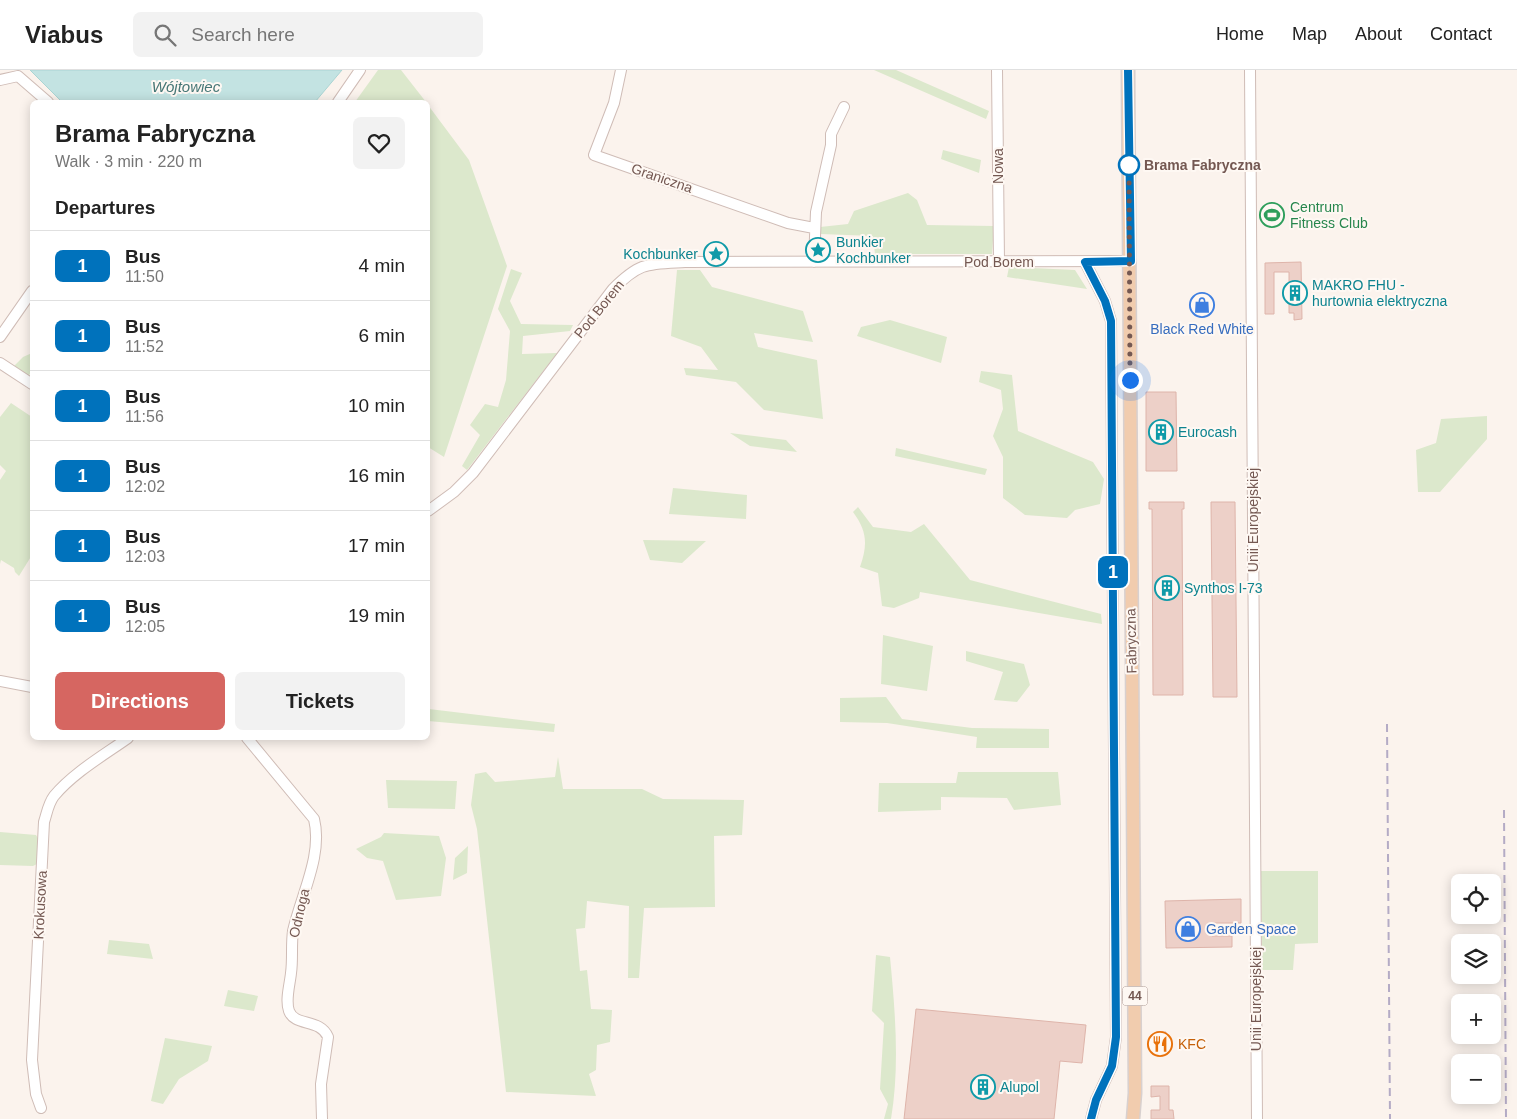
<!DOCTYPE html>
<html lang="en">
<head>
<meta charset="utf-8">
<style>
	body { margin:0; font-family:Arial,sans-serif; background:#f2f2f2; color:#222; height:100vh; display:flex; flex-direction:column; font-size:19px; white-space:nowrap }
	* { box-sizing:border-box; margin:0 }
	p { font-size:16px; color:#767676 }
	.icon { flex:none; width:28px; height:28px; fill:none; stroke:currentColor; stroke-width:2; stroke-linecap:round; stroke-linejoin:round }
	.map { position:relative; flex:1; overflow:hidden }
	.drawer { position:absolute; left:30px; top:30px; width:400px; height:640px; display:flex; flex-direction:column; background:#fff; border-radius:8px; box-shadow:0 2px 12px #0003 }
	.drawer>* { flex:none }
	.badge { padding:0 10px; border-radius:8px; font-size:18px; line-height:32px }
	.buttons { position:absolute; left:1451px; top:804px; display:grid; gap:10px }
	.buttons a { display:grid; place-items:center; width:50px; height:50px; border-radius:8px; background:#fff; box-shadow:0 2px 12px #0003; font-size:25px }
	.you { position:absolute; width:25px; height:25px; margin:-12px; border:4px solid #fff; border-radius:50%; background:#1a73e8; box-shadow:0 0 0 8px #1a73e833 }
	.map>.badge { position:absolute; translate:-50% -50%; box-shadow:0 0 0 2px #fff }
	h2 { padding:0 25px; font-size:19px; line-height:45px }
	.round { display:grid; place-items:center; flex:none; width:52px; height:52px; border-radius:8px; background:#f2f2f2 }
	.headline { display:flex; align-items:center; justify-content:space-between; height:85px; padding:0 25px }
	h1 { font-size:24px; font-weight:800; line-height:38px }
	.action { display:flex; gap:10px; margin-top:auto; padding:10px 25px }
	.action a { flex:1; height:58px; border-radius:8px; background:#d66661; color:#fff; font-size:20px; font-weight:800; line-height:58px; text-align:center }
	.action a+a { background:#f2f2f2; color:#222 }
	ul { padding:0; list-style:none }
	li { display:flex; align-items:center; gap:15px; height:70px; padding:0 25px; border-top:1px solid #e0e0e0 }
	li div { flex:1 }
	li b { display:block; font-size:19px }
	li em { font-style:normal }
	li .badge { min-width:55px; font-weight:700; text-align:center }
	header { display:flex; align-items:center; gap:30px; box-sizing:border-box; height:70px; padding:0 25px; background:#fff; border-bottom:1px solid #e0e0e0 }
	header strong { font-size:24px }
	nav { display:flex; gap:28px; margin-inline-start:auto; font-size:18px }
	.search { width:350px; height:45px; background:#f2f2f2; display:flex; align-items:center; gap:12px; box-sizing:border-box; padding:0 18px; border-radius:8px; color:#767676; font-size:19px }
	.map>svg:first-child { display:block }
	.green { fill:#dce8cc }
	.water { fill:#c3e3e2; stroke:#aad4d3 }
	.building { fill:#edd0c8; stroke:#deb4aa }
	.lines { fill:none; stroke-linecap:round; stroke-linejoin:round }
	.minor-casing { stroke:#cfbcb6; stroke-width:12 }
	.major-casing { stroke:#d8d0cf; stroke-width:15 }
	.minor { stroke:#fff; stroke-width:10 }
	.major { stroke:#f1ccae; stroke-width:12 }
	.rail { stroke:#b4abc5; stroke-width:2; stroke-dasharray:8 5; stroke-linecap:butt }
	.line-casing { stroke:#fff; stroke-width:11 }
	.line { stroke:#0072bc; stroke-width:8 }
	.walk { stroke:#745852; stroke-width:5; stroke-dasharray:0 9 }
	.stop-dot { fill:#fff; stroke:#0072bc; stroke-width:2.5 }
	.labels { text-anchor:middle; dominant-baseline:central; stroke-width:4; stroke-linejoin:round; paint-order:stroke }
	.shield { fill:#fef8f3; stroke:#9d8882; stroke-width:1 }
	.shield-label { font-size:12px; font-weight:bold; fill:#745852 }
	.stop-label { font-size:14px; font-weight:bold; fill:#745852; stroke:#fef8f3; text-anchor:start }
	.street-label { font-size:14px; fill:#745852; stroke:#fef8f3 }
	.leisure-label { font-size:14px; fill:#27864d; stroke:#fef8f3; text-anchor:start }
	.culture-label { font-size:14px; fill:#0d838f; stroke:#fef8f3; text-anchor:start }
	.shop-label { font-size:14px; fill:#366cbe; stroke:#fef8f3 }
	.food-label { font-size:14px; fill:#c56008; stroke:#fef8f3; text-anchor:start }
	.water-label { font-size:15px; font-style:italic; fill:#467776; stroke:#fef8f3 }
</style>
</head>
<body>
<header>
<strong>Viabus</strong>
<div class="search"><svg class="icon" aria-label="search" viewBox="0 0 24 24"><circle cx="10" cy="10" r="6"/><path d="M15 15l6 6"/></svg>Search here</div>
<nav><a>Home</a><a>Map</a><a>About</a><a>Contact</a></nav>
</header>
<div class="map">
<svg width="1517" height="1049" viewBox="0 0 1517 1049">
	<rect width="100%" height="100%" fill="#fbf3ed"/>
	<path class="green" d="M378 0H401L426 32H355Z
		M874 0H896L989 41 986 49Z
		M428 35 469 90 507 196 444 387 428 377Z
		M943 80 981 90 979 103 941 89Z
		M908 123 917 130 927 155 994 156 992 184H875L873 166 821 164 820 157 848 154 854 141Z
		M1009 197 1075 200 1087 219 1007 207Z
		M511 199 522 203 510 231 521 254 573 255 570 261 523 266 522 284 557 283 467 400 462 396 480 365 470 355 485 334 498 337 506 310 510 261 498 239Z
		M677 200H700L712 217 803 241 813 272 754 263 758 277 817 290 823 349 764 340 736 312 686 305 684 298 718 300 701 277 671 266Z
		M890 250 947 267 941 293 857 266 861 257Z
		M32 283V300L28 307 12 298 23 287Z
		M981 301 1012 305 1018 361 1093 392 1104 409 1100 434 1075 440 1067 448 1025 445 1003 428V387L993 366 1003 339 1001 320 979 312Z
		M11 333 32 347V485L19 506 15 502 14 498 1 490 0 494V410L6 401 0 395V347Z
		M1487 346V369L1440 422H1418L1416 380 1436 373 1441 349Z
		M730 363 786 370 797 382 750 376Z
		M896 378 987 399 985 405 895 386Z
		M673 418 747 425 746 449 669 444Z
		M858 437 873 457 911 462 924 454 970 510 1101 544 1102 554 920 522 919 528 894 538 882 536 878 503 860 497C868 474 867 461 853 442Z
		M643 470 706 471 682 493 650 490Z
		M883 565 933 576 927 621 881 614Z
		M966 581 1024 594 1030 615 1017 632 994 630 1003 602 966 591Z
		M886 627 902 649 972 658 1049 659V678H976L977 667 887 653 840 652V628Z
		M428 633 429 639 555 654 554 662 428 651Z
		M558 687 563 719H642L663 729 744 730 742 765 714 766 715 837 644 838 639 908H628L629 836 587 831 585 858 576 859 580 901 587 900 591 939 612 940 610 972 597 975 596 1000 589 1004 596 1026 506 1022 477 759 471 735 475 704 486 702 495 712 555 707Z
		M958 702H1058L1061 735 1014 740 1007 728 941 727V740L878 742 879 713H956Z
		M386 710 457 711 455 739 388 738Z
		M0 762 36 765 39 770 37 794 33 796 0 795Z
		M384 763 439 766 446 788 441 826 396 830 383 791 367 788 356 779 381 767Z
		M468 776 467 803 453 810 455 788Z
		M1261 801H1318V873L1295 874 1293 900H1262Z
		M109 870 149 874 153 889 107 884Z
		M876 885 890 887C895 940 900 996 891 1049H884L888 1034 880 1019 884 953 872 941Z
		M228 920 258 926 254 941 224 936Z
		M165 968 212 976 208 991 179 1009 163 1034 151 1031Z"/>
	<path class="water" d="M30 0H342L315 32H62Z"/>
	<path class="building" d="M1301 192 1302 249 1294 250V243H1289V202H1274V244H1265V193Z
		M1146 322H1176L1177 401H1146Z
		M1149 432H1184V439H1182L1183 625H1153L1152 439H1149Z
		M1211 432H1235L1237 627H1213Z
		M1241 829V853H1211L1212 866H1232V877L1166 878 1165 831Z
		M916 939 1086 955 1082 993 1060 991 1054 1049H904Z
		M1156 962H1166V981H1153V967H1156Z
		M1151 1016H1169V1040H1173L1174 1049H1151V1040H1160V1026L1151 1027Z"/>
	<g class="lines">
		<defs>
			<path id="minor" d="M621 0 614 33 594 85 788 153 814 158
				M997 0 999 192
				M1250 0 1257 1049
				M0 10 18 6 48 32
				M338 32 360 0
				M814 192 816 142 831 75V64L844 37
				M1085 192 1105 231 1111 251 1116 967 1112 996 1096 1030 1091 1049
				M0 267 32 221
				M0 293 32 314
				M428 441 454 422 473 403 613 219C640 192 647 194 685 192L1131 191
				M0 611 32 617
				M247 668 314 749C323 785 301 825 293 861 291 875 293 889 291 903 290 914 285 930 289 941 295 957 320 948 328 967L321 1014 322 1049
				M41 1038 36 1024 32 990 44 752C47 743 48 734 54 726 73 703 104 685 128 668"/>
			<path id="major" d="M1128 0 1135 1023 1133 1049"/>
		</defs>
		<use href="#minor" class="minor-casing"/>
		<use href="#major" class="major-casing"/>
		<use href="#minor" class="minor"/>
		<use href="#major" class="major"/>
		<path class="rail" d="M1387 654 1390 1049
			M1504 740 1506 1049"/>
	</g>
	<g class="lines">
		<defs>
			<path id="line" d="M1091 1049 1096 1030 1112 996 1116 967 1111 251 1105 231 1085 192 1131 191 1128 0"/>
		</defs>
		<use href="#line" class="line-casing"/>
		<use href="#line" class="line"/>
		<path class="walk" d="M1129 95 1130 310"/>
	</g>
	<defs>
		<symbol id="stadium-ring" viewBox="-11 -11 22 22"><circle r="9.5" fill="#fef8f3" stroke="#2e9e5b" stroke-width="1.5"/><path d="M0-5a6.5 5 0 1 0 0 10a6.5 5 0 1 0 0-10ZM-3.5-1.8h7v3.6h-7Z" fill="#2e9e5b"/></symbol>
		<symbol id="sight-ring" viewBox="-11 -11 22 22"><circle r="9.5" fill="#fef8f3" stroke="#0f9aa8" stroke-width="1.5"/><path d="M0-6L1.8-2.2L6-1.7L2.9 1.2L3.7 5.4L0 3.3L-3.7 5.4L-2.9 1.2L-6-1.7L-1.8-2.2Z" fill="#0f9aa8"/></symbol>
		<symbol id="building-ring" viewBox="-11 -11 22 22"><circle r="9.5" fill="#fef8f3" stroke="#0f9aa8" stroke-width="1.5"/><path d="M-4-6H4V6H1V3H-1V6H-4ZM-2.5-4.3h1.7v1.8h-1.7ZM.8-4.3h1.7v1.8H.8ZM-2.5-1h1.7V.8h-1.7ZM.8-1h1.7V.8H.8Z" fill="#0f9aa8"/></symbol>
		<symbol id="shop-ring" viewBox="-11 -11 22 22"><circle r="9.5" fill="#fef8f3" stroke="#3f7fe0" stroke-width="1.5"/><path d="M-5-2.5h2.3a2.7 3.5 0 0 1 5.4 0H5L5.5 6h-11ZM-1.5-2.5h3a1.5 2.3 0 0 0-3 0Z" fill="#3f7fe0"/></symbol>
		<symbol id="restaurant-ring" viewBox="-11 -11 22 22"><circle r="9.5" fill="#fef8f3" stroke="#e8710a" stroke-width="1.5"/><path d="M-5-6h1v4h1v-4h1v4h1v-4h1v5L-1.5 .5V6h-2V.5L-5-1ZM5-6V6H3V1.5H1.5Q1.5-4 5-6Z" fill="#e8710a"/></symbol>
	</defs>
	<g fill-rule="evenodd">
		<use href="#stadium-ring" x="1258" y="131" width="28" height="28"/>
		<use href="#sight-ring" x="804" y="166" width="28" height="28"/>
		<use href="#sight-ring" x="702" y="170" width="28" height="28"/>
		<use href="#building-ring" x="1281" y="209" width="28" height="28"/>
		<use href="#shop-ring" x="1188" y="221" width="28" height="28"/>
		<use href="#building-ring" x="1147" y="348" width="28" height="28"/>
		<use href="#building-ring" x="1153" y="504" width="28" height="28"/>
		<use href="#shop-ring" x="1174" y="845" width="28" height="28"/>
		<use href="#restaurant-ring" x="1146" y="960" width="28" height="28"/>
		<use href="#building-ring" x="969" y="1003" width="28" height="28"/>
	</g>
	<circle class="stop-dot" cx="1129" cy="95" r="10"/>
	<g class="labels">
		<rect class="shield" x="1122.5" y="916.5" width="25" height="19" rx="4"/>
		<g class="shield-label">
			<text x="1135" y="926">44</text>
		</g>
		<g class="stop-label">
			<text x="1144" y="95">Brama Fabryczna</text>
		</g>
		<g class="street-label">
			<text transform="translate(998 96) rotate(-90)">Nowa</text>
			<text transform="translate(662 108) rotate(19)">Graniczna</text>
			<text x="999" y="192">Pod Borem</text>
			<text transform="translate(599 239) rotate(-51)">Pod Borem</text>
			<text transform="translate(1253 450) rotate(-90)">Unii Europejskiej</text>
			<text transform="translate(1131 571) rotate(-91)">Fabryczna</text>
			<text transform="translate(40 835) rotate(-87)">Krokusowa</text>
			<text transform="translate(299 843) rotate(-77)">Odnoga</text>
			<text transform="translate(1256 929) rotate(-90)">Unii Europejskiej</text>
		</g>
		<g class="leisure-label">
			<text x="1290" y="137">Centrum<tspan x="1290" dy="16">Fitness Club</tspan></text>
		</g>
		<g class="culture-label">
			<text x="836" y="172">Bunkier<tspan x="836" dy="16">Kochbunker</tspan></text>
			<text x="698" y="184" text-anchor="end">Kochbunker</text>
			<text x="1312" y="215">MAKRO FHU -<tspan x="1312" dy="16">hurtownia elektryczna</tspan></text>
			<text x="1178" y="362">Eurocash</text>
			<text x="1184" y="518">Synthos I-73</text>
			<text x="1000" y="1017">Alupol</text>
		</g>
		<g class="shop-label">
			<text x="1202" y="259">Black Red White</text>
			<text x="1206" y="859" text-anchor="start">Garden Space</text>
		</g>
		<g class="food-label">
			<text x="1178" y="974">KFC</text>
		</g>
		<g class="water-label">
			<text x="186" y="16">Wójtowiec</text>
		</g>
	</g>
</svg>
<div class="buttons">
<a><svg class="icon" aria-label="locate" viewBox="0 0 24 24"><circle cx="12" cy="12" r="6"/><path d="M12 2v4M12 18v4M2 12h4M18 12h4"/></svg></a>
<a><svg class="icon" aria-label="layers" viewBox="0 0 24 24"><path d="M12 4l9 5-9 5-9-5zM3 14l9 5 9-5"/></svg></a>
<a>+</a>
<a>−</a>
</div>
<div class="you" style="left:1130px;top:310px"></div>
<b class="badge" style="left:1113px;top:502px;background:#0072bc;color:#fff">1</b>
<section class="drawer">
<div class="headline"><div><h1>Brama Fabryczna</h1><p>Walk · 3 min · 220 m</p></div><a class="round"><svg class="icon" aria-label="heart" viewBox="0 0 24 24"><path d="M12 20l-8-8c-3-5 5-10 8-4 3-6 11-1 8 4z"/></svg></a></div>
<h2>Departures</h2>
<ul>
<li><span class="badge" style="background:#0072bc;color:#fff">1</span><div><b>Bus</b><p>11:50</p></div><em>4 min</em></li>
<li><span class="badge" style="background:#0072bc;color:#fff">1</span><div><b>Bus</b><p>11:52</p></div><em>6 min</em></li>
<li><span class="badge" style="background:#0072bc;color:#fff">1</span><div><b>Bus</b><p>11:56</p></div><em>10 min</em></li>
<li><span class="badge" style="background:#0072bc;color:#fff">1</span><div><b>Bus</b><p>12:02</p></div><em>16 min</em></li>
<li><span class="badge" style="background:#0072bc;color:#fff">1</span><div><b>Bus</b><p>12:03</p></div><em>17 min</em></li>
<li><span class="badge" style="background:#0072bc;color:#fff">1</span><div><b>Bus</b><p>12:05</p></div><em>19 min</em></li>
</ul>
<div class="action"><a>Directions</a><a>Tickets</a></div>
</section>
</div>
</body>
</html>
